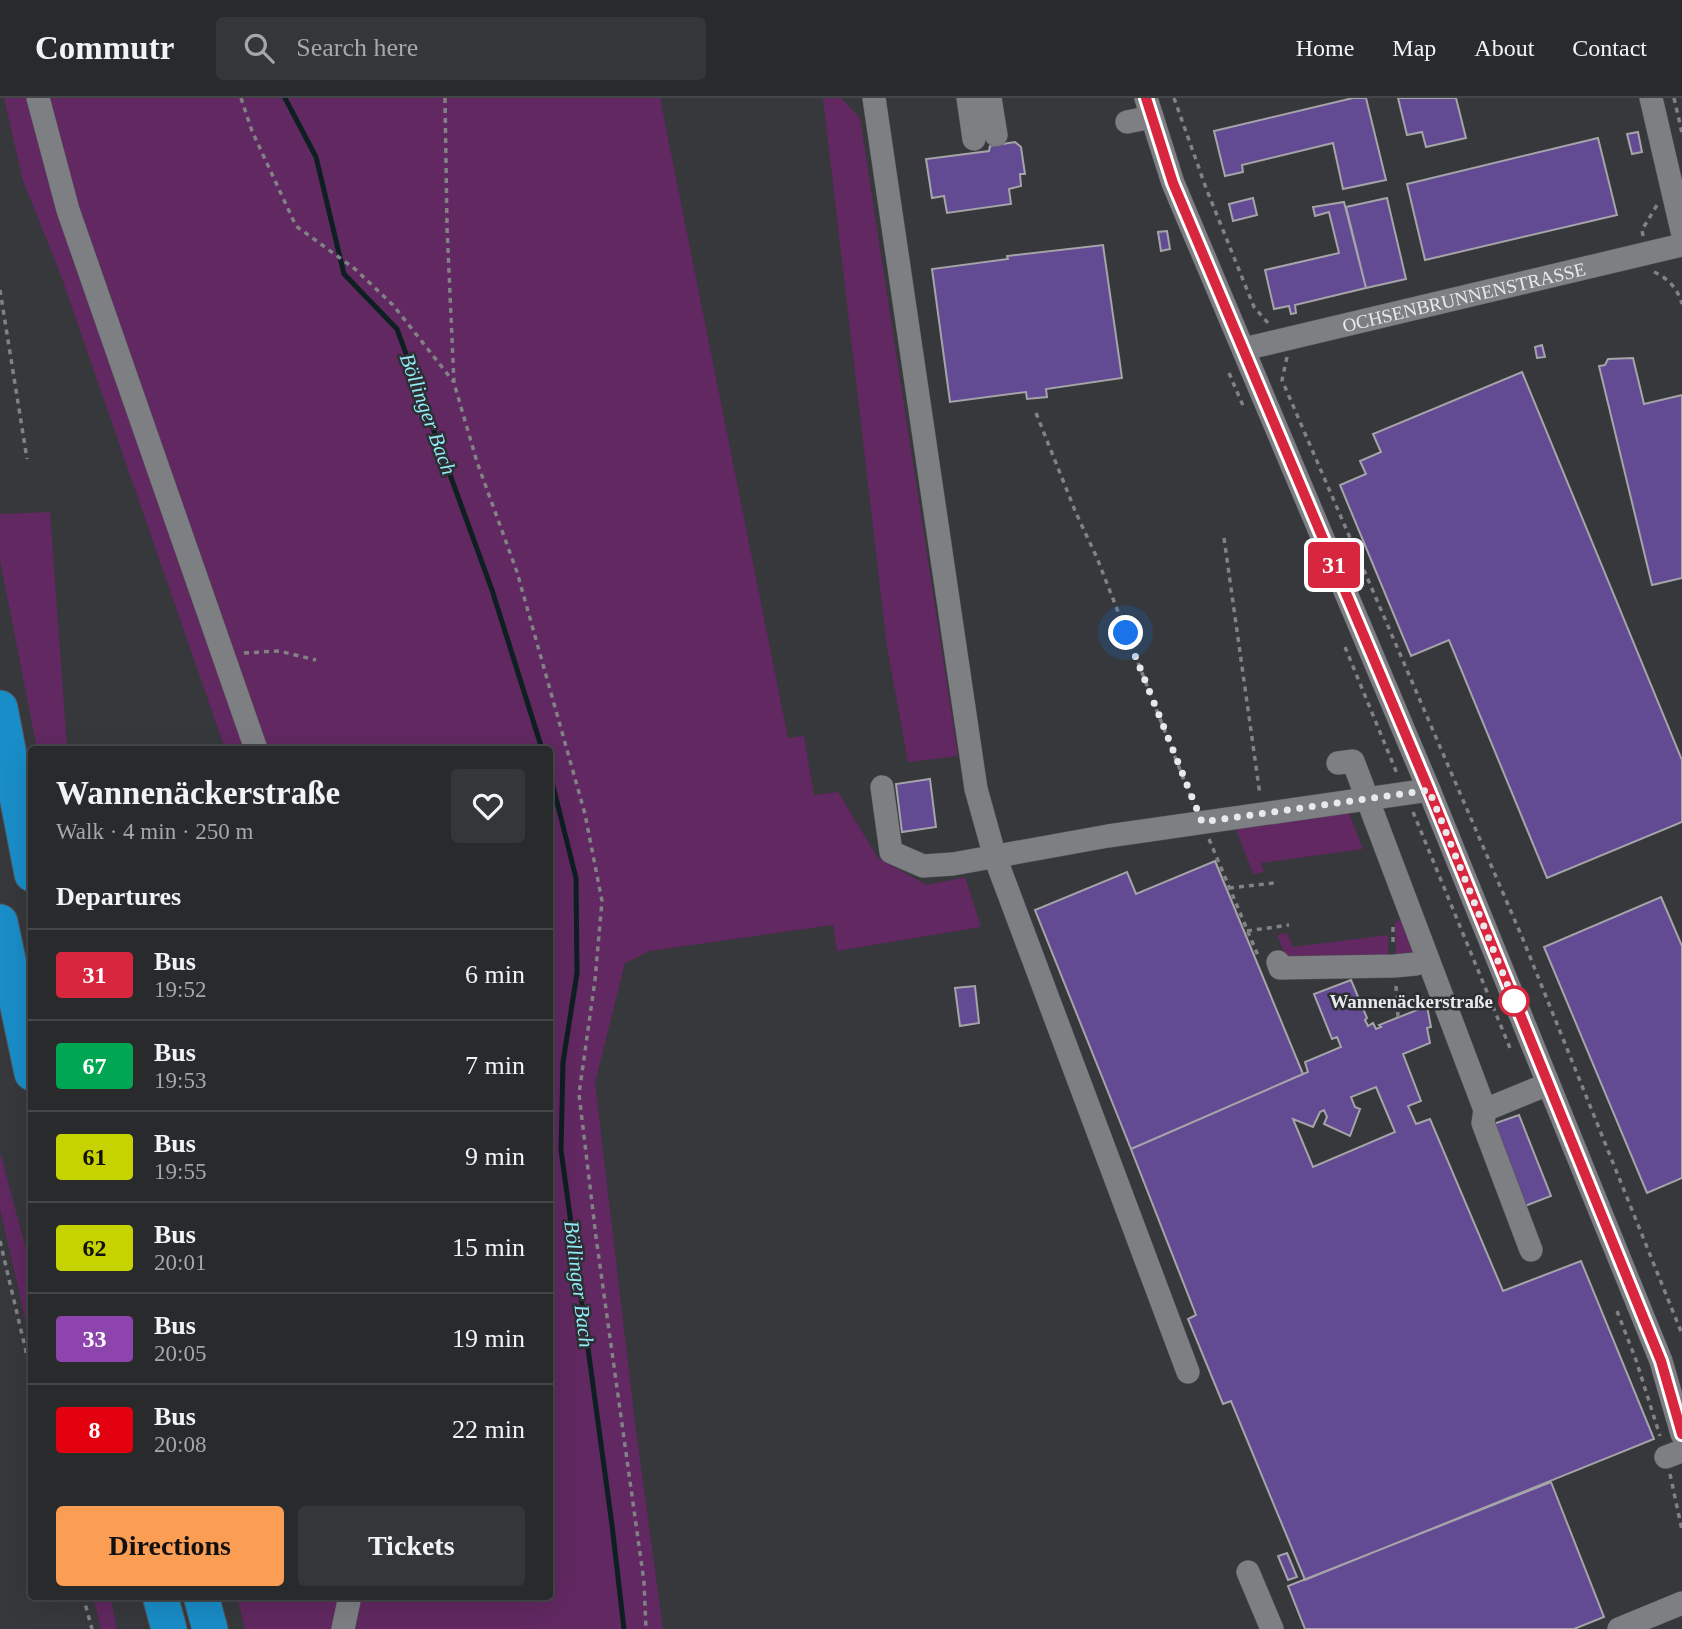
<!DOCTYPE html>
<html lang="en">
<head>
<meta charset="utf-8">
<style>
	body { margin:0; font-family:"Times New Roman",serif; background:#343638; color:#f1f3f6; height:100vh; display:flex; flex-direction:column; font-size:26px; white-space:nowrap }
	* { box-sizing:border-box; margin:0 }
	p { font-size:23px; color:#a5a7a9 }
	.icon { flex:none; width:38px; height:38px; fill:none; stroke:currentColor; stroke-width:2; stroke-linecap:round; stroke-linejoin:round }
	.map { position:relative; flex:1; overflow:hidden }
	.side { position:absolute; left:28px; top:648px; width:525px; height:854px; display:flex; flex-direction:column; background:#282a2c; border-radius:7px; box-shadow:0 7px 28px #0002,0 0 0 2px #444648 }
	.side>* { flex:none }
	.badge { padding:0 14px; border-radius:5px; font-size:24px; line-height:46px }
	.you { position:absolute; width:35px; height:35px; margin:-18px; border:5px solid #fff; border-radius:50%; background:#1a73e8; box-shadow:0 0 0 10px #1a73e833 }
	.map>.badge { position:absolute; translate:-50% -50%; box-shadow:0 0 0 4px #fff }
	h2 { padding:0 28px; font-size:26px; line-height:63px }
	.round { display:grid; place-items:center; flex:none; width:74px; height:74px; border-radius:7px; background:#343638 }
	.head { display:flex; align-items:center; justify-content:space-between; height:119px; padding:0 28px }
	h1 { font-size:33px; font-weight:600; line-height:52px }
	.primary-button { display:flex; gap:14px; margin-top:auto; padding:14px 28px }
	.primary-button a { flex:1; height:80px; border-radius:7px; background:#fc9d54; color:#111; font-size:28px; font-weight:600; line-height:80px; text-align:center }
	.primary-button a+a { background:#343638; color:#f1f3f6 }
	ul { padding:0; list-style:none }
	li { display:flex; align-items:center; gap:21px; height:91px; padding:0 28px; border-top:2px solid #444648 }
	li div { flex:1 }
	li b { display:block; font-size:26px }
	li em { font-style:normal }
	li .badge { min-width:77px; font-weight:700; text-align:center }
	header { display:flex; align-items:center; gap:42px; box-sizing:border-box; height:98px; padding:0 35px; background:#282a2c; border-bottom:2px solid #444648 }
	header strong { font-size:33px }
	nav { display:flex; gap:38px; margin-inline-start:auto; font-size:24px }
	.search { width:490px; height:63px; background:#343638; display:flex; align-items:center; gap:18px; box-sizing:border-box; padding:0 24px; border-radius:7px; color:#a5a7a9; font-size:26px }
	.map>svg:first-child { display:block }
	.green { fill:#612861 }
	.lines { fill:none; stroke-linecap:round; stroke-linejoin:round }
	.stream { stroke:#0e1f21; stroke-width:5 }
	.building { fill:#634b93; stroke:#a5a4a8; stroke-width:2; fill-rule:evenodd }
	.minor-casing { stroke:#535457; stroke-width:24 }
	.highway-casing { stroke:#535457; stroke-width:37 }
	.path { stroke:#808285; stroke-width:3.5; stroke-dasharray:5 5; stroke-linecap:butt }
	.minor { stroke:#7d7f83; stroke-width:23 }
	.highway { stroke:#198dc8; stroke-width:35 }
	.line-casing { stroke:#fff; stroke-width:16 }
	.line { stroke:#d7263d; stroke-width:10 }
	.walk { stroke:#e8e9ec; stroke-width:7; stroke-dasharray:0 12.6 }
	.stop-dot { fill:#fff; stroke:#d7263d; stroke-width:3.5 }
	.labels { text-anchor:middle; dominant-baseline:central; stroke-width:5; stroke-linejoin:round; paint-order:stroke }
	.street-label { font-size:19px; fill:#e8e9ec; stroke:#2c2e31 }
	.stop-label { font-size:19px; font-weight:bold; fill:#e8e9ec; stroke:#2c2e31; text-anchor:end }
	.water-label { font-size:21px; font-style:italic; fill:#92ebf9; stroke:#2c2e31 }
</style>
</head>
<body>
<header>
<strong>Commutr</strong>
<div class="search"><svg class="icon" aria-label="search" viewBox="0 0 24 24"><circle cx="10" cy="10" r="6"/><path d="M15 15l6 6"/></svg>Search here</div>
<nav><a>Home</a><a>Map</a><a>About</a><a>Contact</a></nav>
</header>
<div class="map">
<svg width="1682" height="1531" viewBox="0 0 1682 1531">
	<rect width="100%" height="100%" fill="#36383b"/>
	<path class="green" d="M4 0H660L788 640 804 638 814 697 838 694 878 760 927 787 965 779 981 829 837 853 833 827 650 853 625 865 595 985 636 1333 663 1531H245L237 1498H550V651H225L60 175 23 83Z
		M823 0H841L860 20 958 658 908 664 887 549Z
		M50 414 66 636 68 651H37L0 462V416Z
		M1349 715 1363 751 1261 765 1264 774 1253 776 1236 731Z
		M1404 821 1416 851 1409 857 1396 860 1395 824Z
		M1287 835 1293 849 1388 837V858L1286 860 1277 837Z
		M0 1054 31 1170V1246L0 1111Z
		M93 1498H110L117 1531H101Z"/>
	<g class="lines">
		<path class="stream" d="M285 0 316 59 344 176 397 231 492 492 542 651
			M550 676 576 780 577 875 563 964 561 1052 612 1427 624 1531"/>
	</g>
	<path class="building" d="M1353 0H1366L1386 82 1343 91 1333 45 1242 67 1243 74 1225 78 1214 33Z
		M1398 0H1456L1466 40 1426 49 1422 34 1407 37Z
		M1638 34 1642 54 1632 56 1627 36Z
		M1598 40 1617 117 1425 162 1407 86Z
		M1015 44 1021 49 1025 76H1020L1021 88 1009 91 1011 106 947 115 944 98 932 100 926 61 989 53 990 48Z
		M1253 100 1257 117 1233 123 1229 106Z
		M1387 100 1406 181 1366 190 1346 109Z
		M1344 104 1366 190 1295 207 1296 215 1291 216 1289 208 1274 211 1265 172 1339 155 1329 114 1315 118 1313 109Z
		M1167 133 1170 151 1161 153 1158 134Z
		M1103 147 1122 280 1046 291 1047 299 1027 301 1026 294 950 304 932 171 1008 161 1007 158Z
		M1542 247 1545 259 1537 260 1535 249Z
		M1633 260 1644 306 1682 297V480L1652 487 1599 268 1605 267 1608 261Z
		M1522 274 1682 662V724L1547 780 1449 542 1411 558 1340 387 1366 376 1360 363 1381 354 1373 336Z
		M930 681 936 729 902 734 896 686Z
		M1215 763 1303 976 1131 1051 1035 812 1127 774 1136 796Z
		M1661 799 1682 848V1080L1647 1095 1544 849Z
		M1351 882 1367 920 1365 922 1368 928 1373 925 1376 931 1381 929 1379 927 1427 908 1431 929 1427 930 1430 945 1403 956 1421 1003 1408 1008 1416 1026 1430 1021 1503 1193 1581 1163 1654 1341 1305 1482 1231 1303 1223 1306 1188 1221 1196 1217 1131 1051 1308 974 1305 964 1341 949 1337 939 1332 941 1314 896ZM1376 989 1395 1034 1313 1069 1293 1021 1313 1029 1320 1014 1324 1012 1327 1019 1324 1026 1350 1038 1360 1011 1355 1009 1351 999Z
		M975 888 979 925 960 928 955 890Z
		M1519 1017 1551 1098 1525 1108 1493 1026Z
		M1551 1384 1604 1519 1574 1531H1305L1288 1488Z
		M1287 1455 1297 1479 1288 1482 1278 1458Z"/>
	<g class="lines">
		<defs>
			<g id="minor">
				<path d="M38 0 68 112 256 651"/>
				<path d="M874 0 976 691 995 759 1188 1274"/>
				<path d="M968 0 974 41"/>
				<path d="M990 0 996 37"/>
				<path d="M1146 0 1173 85 1429 692 1661 1263 1682 1336"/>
				<path d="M1651 0 1682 133"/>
				<path d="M1127 24 1152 19"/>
				<path id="s1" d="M1244 251 1682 147"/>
				<path d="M1338 665 1353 663 1485 1012 1483 1025 1531 1152"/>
				<path d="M882 689 891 754 923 768 953 766 1108 738 1429 692"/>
				<path d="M1278 864 1280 870 1394 868 1416 866 1427 862"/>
				<path d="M1485 1012 1548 986"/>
				<path d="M1666 1359 1682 1353"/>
				<path d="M1248 1474 1272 1531"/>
				<path d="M343 1531 350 1498"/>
				<path d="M1619 1531 1682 1505"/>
			</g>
			<path id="highway" d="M0 610 32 776
				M0 824 32 975
				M160 1498 169 1531
				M201 1498 210 1531"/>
		</defs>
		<use href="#minor" class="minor-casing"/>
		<use href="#highway" class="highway-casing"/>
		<path class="path" d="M241 0 252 33 296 128 355 171 393 207 453 283
			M445 0 447 129 454 285 477 364 517 474 585 716 602 803 595 882 579 996 596 1139 644 1484 646 1531
			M1174 0 1206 90 1254 209 1268 225
			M1674 0 1682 35
			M1643 138 1642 132 1657 107
			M1654 174C1668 180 1678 191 1682 206
			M0 192 27 361
			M1287 259 1282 282 1522 839 1682 1236
			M1229 275 1244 310
			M1036 315 1076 415 1097 460 1193 705
			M1224 440 1260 697
			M1345 549 1398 678
			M244 555 279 553 316 562
			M1413 714 1510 950
			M1209 741 1259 860
			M1229 790 1274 785
			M1393 829V849
			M1247 833 1289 827
			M1396 888 1397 903
			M1398 919 1397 903 1424 900
			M0 1143 32 1279
			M1617 1213 1636 1262 1660 1338
			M1670 1376 1682 1432
			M83 1498 92 1531"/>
		<use href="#minor" class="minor"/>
		<use href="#highway" class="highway"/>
	</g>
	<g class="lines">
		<defs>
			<path id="line" d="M1146 0 1173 85 1429 692 1652 1241 1661 1263 1682 1336"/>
		</defs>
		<use href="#line" class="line-casing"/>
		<use href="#line" class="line"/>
		<path class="walk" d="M1126 535 1202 724 1429 692 1514 903"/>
	</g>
	<circle class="stop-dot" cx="1514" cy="903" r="14"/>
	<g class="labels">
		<g class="street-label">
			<text stroke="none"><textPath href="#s1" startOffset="226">OCHSENBRUNNENSTRASSE</textPath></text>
		</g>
		<g class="stop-label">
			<text x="1493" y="903">Wannenäckerstraße</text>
		</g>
		<g class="water-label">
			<text transform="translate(428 316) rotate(70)">Böllinger Bach</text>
			<text transform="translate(579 1186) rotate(83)">Böllinger Bach</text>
		</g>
	</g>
</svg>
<div class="you" style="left:1126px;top:535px"></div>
<b class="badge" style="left:1334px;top:467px;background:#d7263d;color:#fff">31</b>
<section class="side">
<div class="head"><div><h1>Wannenäckerstraße</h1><p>Walk · 4 min · 250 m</p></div><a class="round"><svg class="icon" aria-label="heart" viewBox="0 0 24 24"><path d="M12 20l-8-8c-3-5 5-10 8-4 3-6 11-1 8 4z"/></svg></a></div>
<h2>Departures</h2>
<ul>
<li><span class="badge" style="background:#d7263d;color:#fff">31</span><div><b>Bus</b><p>19:52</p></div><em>6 min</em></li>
<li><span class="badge" style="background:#00a651;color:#fff">67</span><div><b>Bus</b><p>19:53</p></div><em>7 min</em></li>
<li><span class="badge" style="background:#c7d300;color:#111">61</span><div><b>Bus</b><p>19:55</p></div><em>9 min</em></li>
<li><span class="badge" style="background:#c7d300;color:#111">62</span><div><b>Bus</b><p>20:01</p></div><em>15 min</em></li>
<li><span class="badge" style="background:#8e44ad;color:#fff">33</span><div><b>Bus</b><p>20:05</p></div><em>19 min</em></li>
<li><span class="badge" style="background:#e3000f;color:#fff">8</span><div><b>Bus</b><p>20:08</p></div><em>22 min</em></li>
</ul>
<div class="primary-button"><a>Directions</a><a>Tickets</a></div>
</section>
</div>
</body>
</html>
